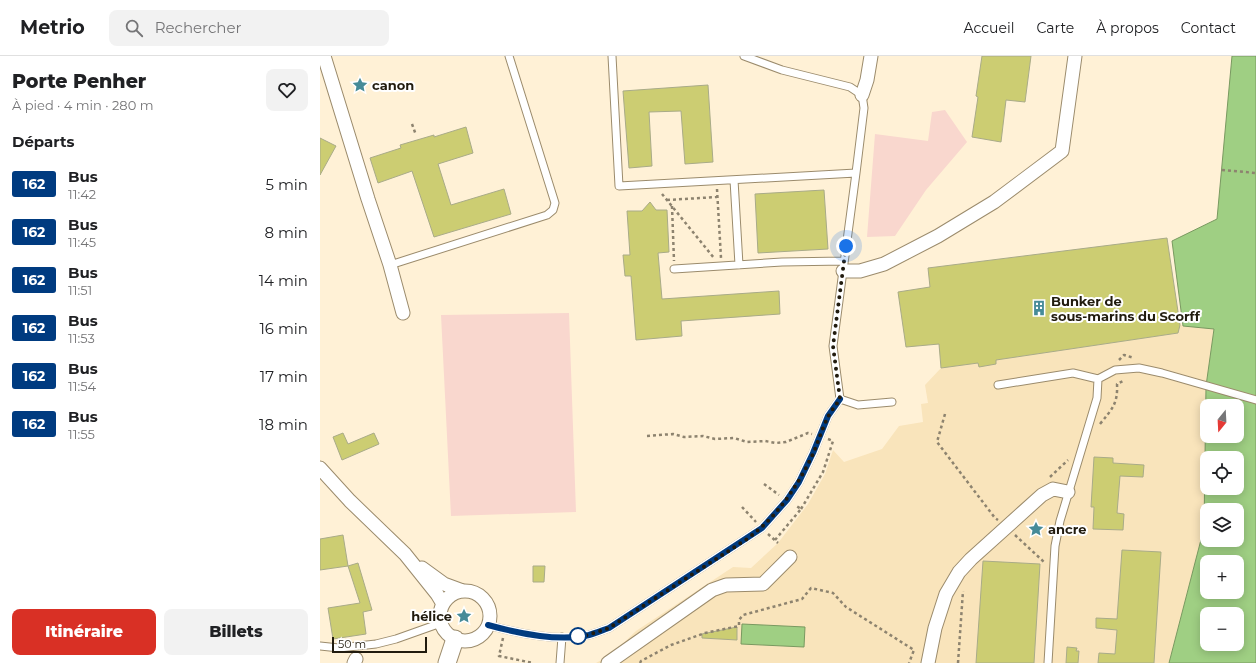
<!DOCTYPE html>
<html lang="fr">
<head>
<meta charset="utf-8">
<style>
	body { margin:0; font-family:Montserrat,sans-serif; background:#f2f2f2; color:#202124; height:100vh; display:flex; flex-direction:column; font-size:15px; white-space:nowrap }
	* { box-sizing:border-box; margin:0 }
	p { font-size:13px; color:#757577 }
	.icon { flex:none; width:22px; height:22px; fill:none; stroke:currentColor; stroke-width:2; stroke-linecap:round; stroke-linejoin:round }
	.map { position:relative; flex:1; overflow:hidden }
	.panel { display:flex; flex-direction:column; background:#fff; width:320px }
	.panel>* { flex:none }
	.badge { padding:0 8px; border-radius:3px; font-size:14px; line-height:26px }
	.needle { width:26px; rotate:198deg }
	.fabs { position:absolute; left:880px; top:343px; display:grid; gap:8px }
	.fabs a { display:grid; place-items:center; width:44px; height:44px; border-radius:8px; background:#fff; box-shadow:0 2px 10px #0003; font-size:20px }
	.scale { position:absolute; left:12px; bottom:10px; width:95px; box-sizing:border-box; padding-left:4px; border:2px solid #211b0e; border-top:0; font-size:11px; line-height:14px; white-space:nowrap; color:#211b0e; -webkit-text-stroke:3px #fff; paint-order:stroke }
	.you { position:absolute; width:20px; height:20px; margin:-10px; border:3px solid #fff; border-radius:50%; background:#1a73e8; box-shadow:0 0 0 6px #1a73e833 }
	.map>.badge { position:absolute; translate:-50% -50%; box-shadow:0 0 0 2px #fff }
	h2 { padding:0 12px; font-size:15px; line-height:36px }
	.round { display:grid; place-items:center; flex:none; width:42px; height:42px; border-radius:8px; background:#f2f2f2 }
	.head { display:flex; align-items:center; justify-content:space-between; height:68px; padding:0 12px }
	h1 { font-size:19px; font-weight:800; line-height:30px }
	.cta { display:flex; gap:8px; margin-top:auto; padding:8px 12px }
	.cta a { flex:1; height:46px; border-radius:8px; background:#d93025; color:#fff; font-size:16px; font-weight:800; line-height:46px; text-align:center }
	.cta a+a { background:#f2f2f2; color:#202124 }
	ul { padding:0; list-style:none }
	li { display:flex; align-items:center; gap:12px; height:48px; padding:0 12px }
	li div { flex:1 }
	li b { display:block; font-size:15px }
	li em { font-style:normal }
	li .badge { min-width:44px; font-weight:700; text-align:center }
	header { display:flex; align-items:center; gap:24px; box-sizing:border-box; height:56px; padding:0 20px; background:#fff; border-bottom:1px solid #e0e0e0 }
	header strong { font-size:19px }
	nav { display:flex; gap:22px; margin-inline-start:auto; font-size:14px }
	.search { width:280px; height:36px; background:#f2f2f2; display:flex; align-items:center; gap:10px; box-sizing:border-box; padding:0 14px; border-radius:8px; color:#757577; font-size:15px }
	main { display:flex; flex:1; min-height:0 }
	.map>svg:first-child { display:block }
	.built { fill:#f9e4bb }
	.green { fill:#f9d7ce }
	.water { fill:#9fcf83; stroke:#799960; fill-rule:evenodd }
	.building { fill:#cccd72; stroke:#a9ab88 }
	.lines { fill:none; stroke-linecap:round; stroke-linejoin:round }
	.service-casing { stroke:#9b8b6c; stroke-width:9 }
	.minor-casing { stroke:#9b8b6c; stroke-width:15 }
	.tertiary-casing { stroke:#9b8b6c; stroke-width:19 }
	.path { stroke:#8d836f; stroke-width:2.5; stroke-dasharray:3 3; stroke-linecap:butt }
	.service { stroke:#fff; stroke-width:7 }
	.minor { stroke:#fff; stroke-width:13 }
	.tertiary { stroke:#fff; stroke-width:17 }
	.line-casing { stroke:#fff; stroke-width:9 }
	.line { stroke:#003b80; stroke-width:6 }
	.walk { stroke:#211b0e; stroke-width:4; stroke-dasharray:0 7.2 }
	.stop-dot { fill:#fff; stroke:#003b80; stroke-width:2 }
	.labels { text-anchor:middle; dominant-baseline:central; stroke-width:4; stroke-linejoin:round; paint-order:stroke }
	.poi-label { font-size:13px; font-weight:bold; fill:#211b0e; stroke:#fff; text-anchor:start }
</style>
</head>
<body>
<header>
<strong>Metrio</strong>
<div class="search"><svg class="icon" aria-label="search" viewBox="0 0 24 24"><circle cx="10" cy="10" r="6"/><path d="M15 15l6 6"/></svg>Rechercher</div>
<nav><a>Accueil</a><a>Carte</a><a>À propos</a><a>Contact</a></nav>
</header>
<main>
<section class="panel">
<div class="head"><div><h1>Porte Penher</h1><p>À pied · 4 min · 280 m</p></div><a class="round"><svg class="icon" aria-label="heart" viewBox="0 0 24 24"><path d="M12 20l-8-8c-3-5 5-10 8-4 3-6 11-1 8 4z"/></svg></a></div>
<h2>Départs</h2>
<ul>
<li><span class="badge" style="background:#003b80;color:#fff">162</span><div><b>Bus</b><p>11:42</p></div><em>5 min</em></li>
<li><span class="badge" style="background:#003b80;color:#fff">162</span><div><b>Bus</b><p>11:45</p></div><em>8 min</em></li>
<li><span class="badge" style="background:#003b80;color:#fff">162</span><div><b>Bus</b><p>11:51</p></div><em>14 min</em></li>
<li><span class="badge" style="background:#003b80;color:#fff">162</span><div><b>Bus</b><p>11:53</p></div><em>16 min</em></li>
<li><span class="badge" style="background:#003b80;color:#fff">162</span><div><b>Bus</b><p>11:54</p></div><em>17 min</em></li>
<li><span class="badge" style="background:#003b80;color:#fff">162</span><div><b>Bus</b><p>11:55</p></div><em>18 min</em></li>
</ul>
<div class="cta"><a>Itinéraire</a><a>Billets</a></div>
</section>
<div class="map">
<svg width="936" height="607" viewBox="0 0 936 607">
	<rect width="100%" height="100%" fill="#fff1d6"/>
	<path class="built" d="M860 269 894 273 886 330 884 472 849 607H276L292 598 316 575 413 511 431 512 458 487 488 448 505 418 513 394 524 406 562 393 579 370 603 366 601 348 608 347 605 329 621 312 658 307 659 310 676 308V304L858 277Z"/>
	<path class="green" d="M625 54 647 86 606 134 575 180 547 181 555 78 608 85 612 56Z
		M249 257 256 456 131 460 121 259Z"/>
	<path class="water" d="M912 0H936V607H849L884 472 886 330 894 273 863 270 852 185 897 163ZM887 350H917V380H887ZM887 402H917V432H887ZM887 454H917V484H887ZM887 506H917V536H887ZM887 558H917V588H887Z
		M422 568 485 571 484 591 421 588Z"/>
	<path class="building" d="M662 0H711L705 46 686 44 681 86 652 81 658 41 656 40Z
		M388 29 393 106 365 108 361 55 329 56 332 110 309 112 303 35Z
		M146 71 153 97 118 108 131 149 184 133 191 158 114 181 92 115 58 127 50 102 81 92 80 89 114 79V81Z
		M0 82 16 90 0 119Z
		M504 134 508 193 438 197 435 138Z
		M330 146 336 154H347L349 196 338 197 342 243 459 235 460 258 361 265 362 280 316 284 311 220H305L303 199H310L307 155H322Z
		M847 182 860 269 858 277 676 304V308L659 311 658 307 621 312 619 288 586 291 578 236 610 231 608 212Z
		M23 377 28 388 54 377 59 388 22 404 13 381Z
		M774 401 793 402V407L824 409 823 421 800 420 797 457 804 458 803 474 773 473 774 451H771Z
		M23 479 28 510 0 514V483Z
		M802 494 841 496 834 607H778L779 597 795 598 797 574 776 572V562L797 563Z
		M663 505 720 508 714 607H656Z
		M38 507 52 554 43 556 46 578 13 583 8 552 40 547 28 510Z
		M213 510H225L224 526H213Z
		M417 571V584L382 582V578Z
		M747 591 757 592 756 595H759L758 607H746Z"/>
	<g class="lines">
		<defs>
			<path id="service" d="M292 0 299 130 536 117
				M424 0 462 14 530 31 542 39 544 52 536 117 513 290 520 343
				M414 124 419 209
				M70 209 227 159 233 154 235 147 189 0
				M354 213 462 206 524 205
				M678 329 753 317 778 323 795 314 819 312 842 317 936 344
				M520 343 538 349 572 346
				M168 569C197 577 240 586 269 579 276 577 283 574 289 572L442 472 467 444 479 426 493 397 508 360 520 343
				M0 590 19 592 56 588 76 583 121 567
				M240 607 242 581
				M728 607 735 490 740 465 777 342 778 323"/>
			<path id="minor" d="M4 0 48 143 70 209 83 257
				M542 39 547 24 551 0
				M523 215H540L564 208 618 180 674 146 742 95 755 0
				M0 412 30 445 85 498 117 538 123 548
				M102 512 124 528 143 535
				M120 560a25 25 0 1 1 50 0a25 25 0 1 1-50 0Z
				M34 607 36 603
				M288 607 392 534 406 529 443 528 470 501
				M608 607 615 572 626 538 639 516 651 503 722 439 733 433 748 436"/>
			<path id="tertiary" d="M127 607 135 583"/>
		</defs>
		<use href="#service" class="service-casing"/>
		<use href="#minor" class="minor-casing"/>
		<use href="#tertiary" class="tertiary-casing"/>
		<path class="path" d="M92 68 96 79
			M902 114 936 117
			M397 133 401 202
			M342 138 394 202
			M347 144 397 141
			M352 150 354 205
			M799 304 804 299 814 302
			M625 358 617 386 675 462 678 464
			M780 368C792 353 798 348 797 328L805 324
			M327 380 353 378 364 381 383 380 395 383 414 382 427 386 445 385 456 387 466 386 488 377 492 378
			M730 421 748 404
			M444 428 459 439
			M422 451 436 466
			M481 453 503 416 513 385 508 383
			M448 478 458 487
			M695 479 724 506V507
			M455 484 481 453 475 449
			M183 582 179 600 213 607
			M320 607 321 605 351 589 385 577 419 570V564L423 559 482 543 491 532 513 537 526 551 594 594 589 607
			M638 607 643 535"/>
		<use href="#service" class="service"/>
		<use href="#minor" class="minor"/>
		<use href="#tertiary" class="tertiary"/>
	</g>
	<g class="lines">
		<defs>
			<path id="line" d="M168 569C197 577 240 586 269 579 276 577 283 574 289 572L442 472 467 444 479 426 493 397 508 360 520 343"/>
		</defs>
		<use href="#line" class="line-casing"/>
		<use href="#line" class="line"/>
		<path class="walk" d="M258 580H255L268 579 289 572 427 483C457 461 477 431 493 398 498 386 502 373 508 361 511 355 516 349 520 343L513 290 526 190"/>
	</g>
	<defs>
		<symbol id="sight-bare" viewBox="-9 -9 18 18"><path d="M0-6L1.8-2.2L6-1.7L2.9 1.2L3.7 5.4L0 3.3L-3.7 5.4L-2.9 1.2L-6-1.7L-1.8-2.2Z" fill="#468b98" stroke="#fff" stroke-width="2.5" paint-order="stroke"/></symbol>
		<symbol id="building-bare" viewBox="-9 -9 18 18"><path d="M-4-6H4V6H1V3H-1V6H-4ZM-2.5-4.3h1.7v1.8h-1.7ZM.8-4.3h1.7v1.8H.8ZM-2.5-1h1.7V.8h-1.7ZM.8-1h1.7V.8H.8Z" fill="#468b98" stroke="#fff" stroke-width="2.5" paint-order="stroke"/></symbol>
	</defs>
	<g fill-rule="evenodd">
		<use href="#sight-bare" x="29" y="18" width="22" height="22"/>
		<use href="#building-bare" x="708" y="241" width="22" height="22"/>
		<use href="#sight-bare" x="705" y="462" width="22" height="22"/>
		<use href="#sight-bare" x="133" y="549" width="22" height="22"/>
	</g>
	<circle class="stop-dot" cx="258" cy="580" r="8"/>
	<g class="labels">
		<g class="poi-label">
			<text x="52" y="29">canon</text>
			<text x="731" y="245">Bunker de<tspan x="731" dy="15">sous-marins du Scorff</tspan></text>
			<text x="728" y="473">ancre</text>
			<text x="132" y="560" text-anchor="end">hélice</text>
		</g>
	</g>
</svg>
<div class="fabs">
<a><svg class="needle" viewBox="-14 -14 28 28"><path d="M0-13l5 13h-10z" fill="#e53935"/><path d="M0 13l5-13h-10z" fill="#757577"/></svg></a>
<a><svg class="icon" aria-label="locate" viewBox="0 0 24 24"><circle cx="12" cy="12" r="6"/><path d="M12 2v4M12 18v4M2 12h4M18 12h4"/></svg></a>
<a><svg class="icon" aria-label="layers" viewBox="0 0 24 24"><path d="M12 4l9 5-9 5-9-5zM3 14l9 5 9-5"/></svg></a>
<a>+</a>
<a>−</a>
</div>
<div class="scale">50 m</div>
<div class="you" style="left:526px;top:190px"></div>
</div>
</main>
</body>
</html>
